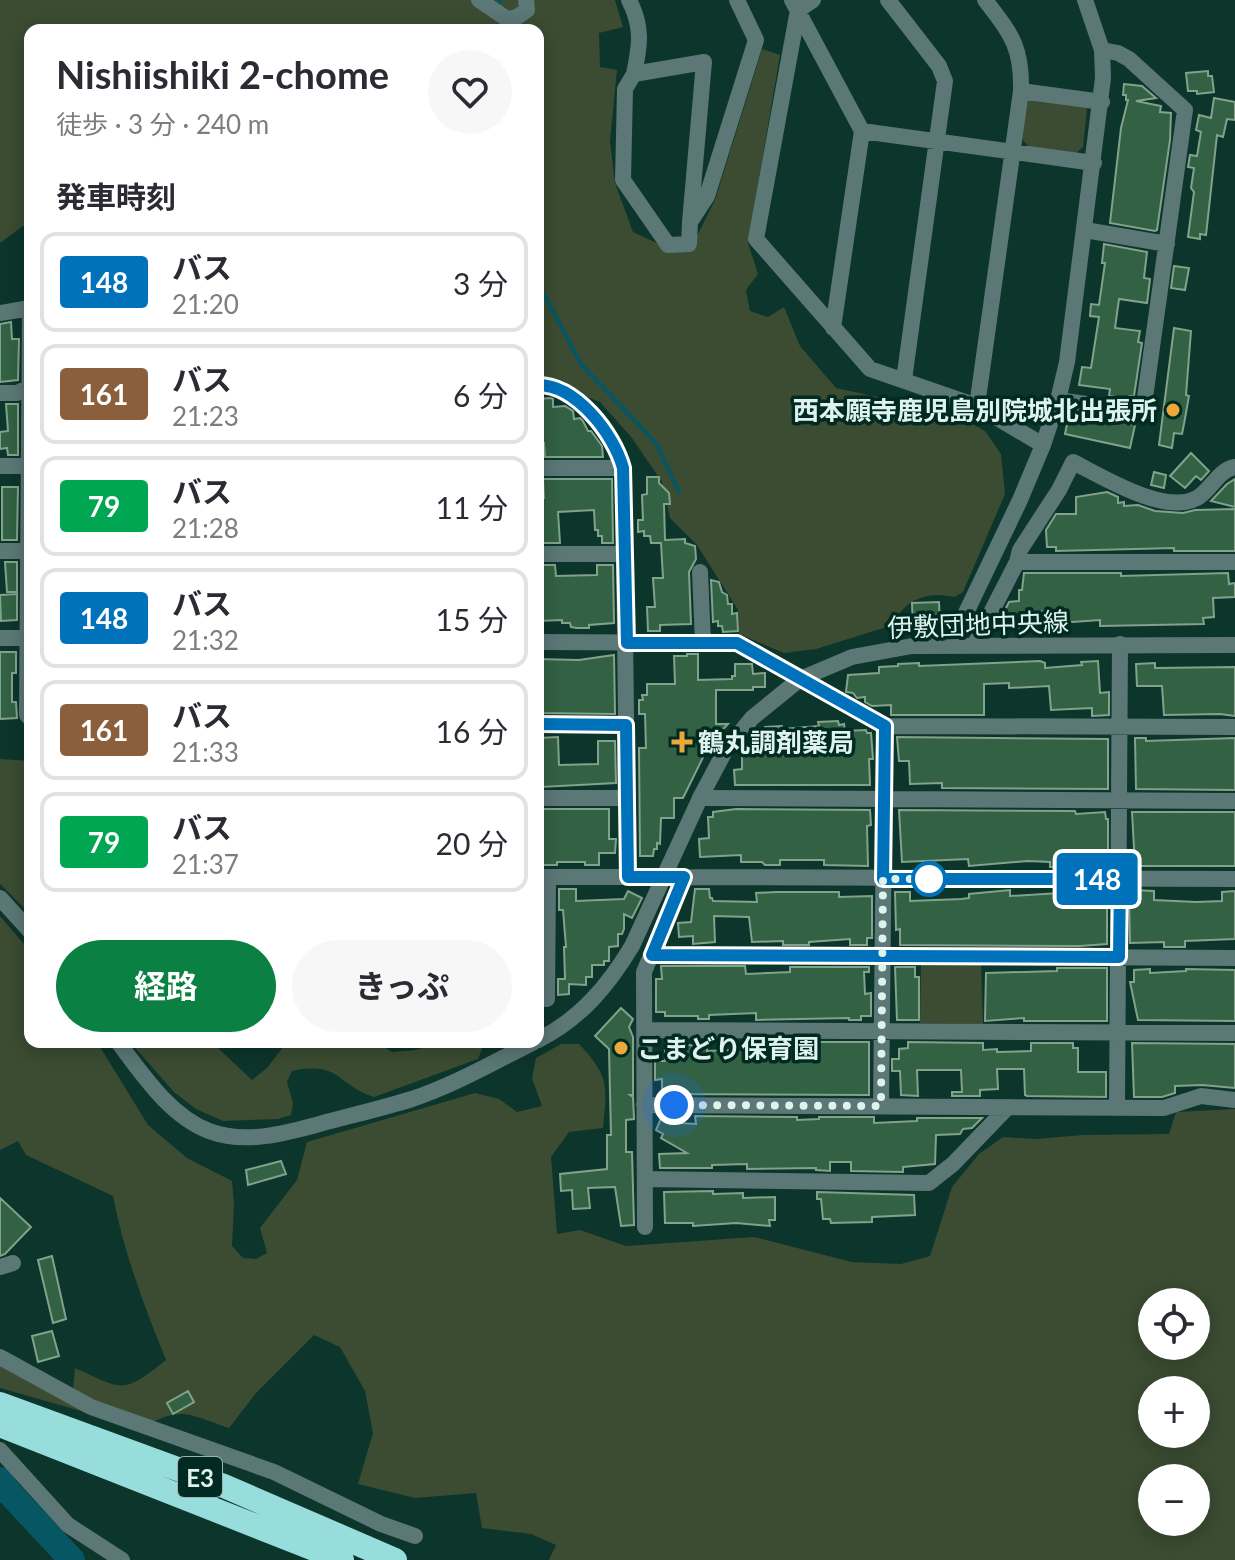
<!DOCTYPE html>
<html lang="ja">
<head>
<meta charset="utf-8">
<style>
	body { margin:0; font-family:Lato,"Noto Sans JP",sans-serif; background:#f7f7f7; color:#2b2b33; height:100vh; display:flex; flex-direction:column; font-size:30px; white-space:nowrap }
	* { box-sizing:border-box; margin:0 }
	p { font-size:26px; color:#7c7c81 }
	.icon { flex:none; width:44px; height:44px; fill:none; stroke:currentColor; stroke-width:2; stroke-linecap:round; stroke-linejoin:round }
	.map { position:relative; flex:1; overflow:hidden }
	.drawer { position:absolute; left:24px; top:24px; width:520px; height:1024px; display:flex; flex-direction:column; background:#fff; border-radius:16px; box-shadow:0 4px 20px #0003 }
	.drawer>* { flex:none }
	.badge { padding:0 16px; border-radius:6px; font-size:28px; line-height:52px }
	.tools { position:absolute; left:1138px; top:1288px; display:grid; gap:16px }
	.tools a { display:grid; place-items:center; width:72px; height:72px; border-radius:50%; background:#fff; box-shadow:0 4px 20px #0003; font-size:40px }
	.you { position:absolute; width:40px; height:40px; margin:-20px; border:6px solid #fff; border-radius:50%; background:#1a73e8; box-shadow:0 0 0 12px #1a73e833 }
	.map>.badge { position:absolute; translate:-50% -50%; box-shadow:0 0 0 4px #fff }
	h2 { padding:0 32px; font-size:30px; line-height:72px }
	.round { display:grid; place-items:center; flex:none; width:84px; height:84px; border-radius:42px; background:#f7f7f7 }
	.summary { display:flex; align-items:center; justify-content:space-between; height:136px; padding:0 32px }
	h1 { font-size:38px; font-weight:700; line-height:60px }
	.action { display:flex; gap:16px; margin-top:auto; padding:16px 32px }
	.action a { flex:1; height:92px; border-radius:48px; background:#0b8043; color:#fff; font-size:32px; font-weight:700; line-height:92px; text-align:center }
	.action a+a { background:#f7f7f7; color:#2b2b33 }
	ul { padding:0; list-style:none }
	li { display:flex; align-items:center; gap:24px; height:100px; margin:0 16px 12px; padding:0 16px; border:4px solid #e1e1e2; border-radius:16px }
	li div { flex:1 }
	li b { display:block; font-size:30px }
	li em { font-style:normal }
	li .badge { min-width:88px; font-weight:700; text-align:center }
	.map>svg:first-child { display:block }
	.green { fill:#3b4c32; fill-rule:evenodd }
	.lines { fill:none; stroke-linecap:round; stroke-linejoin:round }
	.stream { stroke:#075663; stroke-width:4 }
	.river { stroke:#075663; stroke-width:26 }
	.building { fill:#326143; stroke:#82a28b; stroke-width:2 }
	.minor { stroke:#5b7776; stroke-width:16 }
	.tertiary { stroke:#5b7776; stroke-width:16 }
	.motorway { stroke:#96dddb; stroke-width:24 }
	.line-casing { stroke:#fff; stroke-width:18 }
	.line { stroke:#0072bc; stroke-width:12 }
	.walk { stroke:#def3ec; stroke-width:8; stroke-dasharray:0 14.4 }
	.poi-dot { fill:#eca93a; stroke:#012b22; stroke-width:3 }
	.stop-dot { fill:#fff; stroke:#0072bc; stroke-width:4 }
	.labels { text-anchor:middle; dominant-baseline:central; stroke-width:7; stroke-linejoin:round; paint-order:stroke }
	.shield { fill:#012b22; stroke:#9cb7af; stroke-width:2 }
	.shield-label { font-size:24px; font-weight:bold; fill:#def3ec }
	.poi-label { font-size:26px; font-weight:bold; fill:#def3ec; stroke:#012b22; text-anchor:start }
	.street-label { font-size:26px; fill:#def3ec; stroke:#012b22 }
</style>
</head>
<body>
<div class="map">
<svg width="1235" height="1560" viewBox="0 0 1235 1560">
	<rect width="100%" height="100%" fill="#0c352b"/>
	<path class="green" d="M0 0H615L623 27 599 33 600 67 617 70 610 141 615 183 633 232 672 250 695 240 715 200 762 49 780 55 748 243 758 274 746 290 750 311 768 317 784 307 800 346 836 388 952 413 985 431 1001 454 1005 494 963 592 955 597C924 591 906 600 890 626L816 649 784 653 739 634 738 610 697 545 670 518 662 482 632 438 600 402 538 378V30H30V231L23 226 0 243Z
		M1033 97 1079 103 1087 109 1083 147 1075 154 1028 146 1022 139 1025 104Z
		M0 759 30 761V914L0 884Z
		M0 916 30 951V1042H97L148 1125 187 1158 232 1181 234 1204 232 1246 243 1258 256 1259 267 1253 260 1228 297 1180 307 1142 475 1093 499 1099 517 1112 542 1106 532 1078 536 1058 561 1044H579C610 1077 607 1086 603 1128L569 1132 551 1157 557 1234 580 1230 626 1246 754 1237 852 1262 901 1264 930 1256 952 1187 979 1154 1003 1137 1035 1139 1083 1135 1169 1134 1176 1112 1235 1109V1560H549L556 1545 531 1534 482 1528 476 1493 415 1498 358 1484 373 1433 365 1391 340 1347 314 1335 256 1393 229 1428C187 1414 183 1405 141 1428L0 1388V1360L73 1390 75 1368C124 1390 122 1395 166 1360 144 1306 124 1253 113 1196L26 1155 18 1141 0 1150ZM1152 1302H1196V1346H1152ZM1152 1390H1196V1434H1152ZM1152 1478H1196V1522H1152Z
		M921 962 981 963 983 1024 920 1023Z
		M130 1042H218L219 1049 252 1080 267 1068 287 1042H357L362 1045 378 1043 392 1052 415 1050 447 1042H479L482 1049 478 1059 374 1097C336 1085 341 1061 292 1071L287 1082 293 1103 291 1115 278 1119 223 1121 196 1109 174 1092Z"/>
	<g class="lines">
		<path class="stream" d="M499 0 500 2
			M538 283 581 364 656 443 679 492"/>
		<path class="river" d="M0 1480 5 1488 72 1560"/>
	</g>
	<path class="building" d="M1208 71V76H1212L1214 92 1197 94V91H1188L1186 73Z
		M1124 84 1142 86 1156 98 1136 101 1161 106 1160 112 1171 113 1170 140 1157 230 1155 231 1110 223 1121 128 1128 100H1126V95H1123Z
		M1214 98 1235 102V120L1227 119 1223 137 1217 135 1206 235 1200 234V239L1188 237 1194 192 1191 188 1194 168 1188 167 1190 155 1197 156 1201 132 1196 130 1199 115 1211 118Z
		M1104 244 1147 252 1144 278 1150 279 1147 303 1119 299 1115 328 1140 331 1138 342 1142 343 1134 396H1129V399L1109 396 1110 389 1079 385 1082 367 1091 368 1099 317 1090 316 1091 304 1099 305 1105 263H1102Z
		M1174 266 1189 268 1185 290 1171 288Z
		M11 322 12 339H19L18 380 0 382V324Z
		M1174 328 1191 331 1186 395 1189 396 1184 424 1182 434 1174 433 1172 448 1159 445Z
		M550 398 553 399V407L565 406 573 411 574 419 580 418 583 421 588 431H591L602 446 603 457H545L544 443 538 444V399Z
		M6 404H18V455H8L7 448 0 449V432L8 431Z
		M1075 414 1135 425 1130 448 1065 434 1068 419 1074 420Z
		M1191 453 1209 471 1201 480 1196 476 1185 488 1170 476Z
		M1154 472 1166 475 1164 488 1151 485Z
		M647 477H659V483L669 493 670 504H664L665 540 685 539V543L695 546 696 559 689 572 691 624 660 625V631H648L647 607H655L653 578H663L661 543H651L650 536H644V531L638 532V520H643L642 495 647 494Z
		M543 479H612L613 543H602V536H598V530H595L594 510 558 512 560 543H538V498H544Z
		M1235 479V507L1211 501 1227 484Z
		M2 487H18L17 540H2Z
		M1107 492 1118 497V503L1124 502V506L1138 505 1155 511 1183 513 1195 510 1235 509V551H1174V548L1056 551V547H1047L1046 530 1056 514H1076V497Z
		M5 562H17V592H7Z
		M538 565H555L556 576 597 575V565H613L614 623 589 625V628H577L571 627 570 623H562V620L538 621Z
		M1024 573H1121V576L1228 573 1229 584 1235 583V597L1213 598 1214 617 1203 618 1204 624 1100 626V620L1059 623V618L1052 619V611L1028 612 1029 627 1007 629 1006 608 1009 602 1019 601V590H1022Z
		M711 580 719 582 722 592 727 595 728 604H732V614L737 613 738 631 723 632 722 626H718V621L713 622Z
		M17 594V620L1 621 0 595Z
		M939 602 940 628 913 629 912 603Z
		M0 652H16V673H12V702H16L17 718 0 719Z
		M687 654H698V680L732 679V676H735V664H752L753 674 765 673V687H753V690H716V724H728L716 737H713L683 798H674V818H661L660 844 657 843V849H654L653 856H640L639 748H646L645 714H639V700H643L642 695H647V684H675L674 656H687Z
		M614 655 615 714 539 713 538 659 579 660Z
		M1040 661 1045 663V668L1082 665 1081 662 1098 661 1100 693 1109 692V715L1092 716V708L1051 710 1049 686 1009 688V683L984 684V715H891V705L872 706 865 702V697L857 698 853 693 846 692 848 675 879 673V667L898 666V664L919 663V666Z
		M1155 663V668L1235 667V716L1220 714 1164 715 1162 686H1137L1136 664Z
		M838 721 839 725 844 724 845 731 866 730 867 733H871L873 759H869L870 785H735L734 770 742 769V755L748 750 766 749 765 727 782 726V729L819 726 818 722Z
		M558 737 559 765 598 764V741H615L616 783 541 787 538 738Z
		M897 737 1108 739V789L942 788V783L910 784 909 761H899Z
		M1135 738H1146V741L1235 738V790L1136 789Z
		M538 809H609V839H616L615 853H599V865H585V862H557V865H538Z
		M736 809 870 810 871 825 867 826 868 866 824 865V860H780V865H765L762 862H741V855L700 857 699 839 709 838 708 817H713V812Z
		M899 810 1075 811 1076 814 1105 812 1106 819H1108V860H1105L1106 867 1090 868 1050 867V862L1028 861 969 866 968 859 902 862Z
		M1132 812H1235V866H1135Z
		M559 889H576V901L624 899 628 891 642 898 632 918 624 914V929L622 934H618V946L609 947V961H604V965H592V977H586V985L569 984V994L558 995V979H565L564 947H566L563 910H559Z
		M695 889H709L710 898H712L713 901 757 902 756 893 777 892H839V897L872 896V938H867V945H850V939L809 942V945H783V941L752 942 749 917 714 916 715 942 693 944V936L679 937 678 923 691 922Z
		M1010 890V896L1107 890V944L1080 946 900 945V929L896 930 895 892H910V901L936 900 961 899 969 898V894Z
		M1132 890 1154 891V900L1196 902 1222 901V892L1235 891V939L1185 941V947H1164V942L1130 943 1129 893H1133Z
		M661 966H745L746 974 790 972V967H869V972H864L865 994 871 993V1016H861V1020H849V1018L756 1020V1013L709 1015V1019H698V1016H665V1012H656V979H662Z
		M895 967H915V977H919V1020H897Z
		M1057 968H1107V1021H1024V1018L985 1021 986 973 1057 971Z
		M1150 969V973L1186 971V969L1235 970V1021L1138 1020 1130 982H1134V970Z
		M621 1008 633 1019 629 1027 633 1037V1095H630L633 1097 634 1119 626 1120V1152H632L634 1225 621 1226 615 1187 588 1188 590 1208 573 1209 572 1190 561 1191 560 1174 607 1169V1135H611L609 1049 595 1036Z
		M810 1042H869V1095L662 1094V1079L655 1080V1061H665V1044L707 1046V1051L730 1050V1048L764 1044Z
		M908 1042 983 1043V1050L997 1049V1052L1031 1051V1043H1073V1048H1078V1072H1106V1097L1027 1096 1025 1095 1024 1069H997L998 1089 980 1090V1096H952V1092H962L961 1070H917L918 1096 901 1095 900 1071H892V1059H899V1049L908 1048Z
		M1132 1043 1235 1044V1088L1202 1085 1175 1086V1093L1162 1097H1134Z
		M662 1116 679 1123 696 1124 695 1116 797 1117V1120L819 1119V1117H874V1123L917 1121V1118H982L972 1128 963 1129 960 1134 936 1135 935 1164 903 1167V1172L851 1171V1162H830V1171L816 1170V1168L747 1169V1164L712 1165V1168H660L659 1154 687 1153 661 1138 663 1134 656 1130Z
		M281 1161 286 1174 248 1185 246 1170Z
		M713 1191V1194L743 1193V1198L775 1197V1220H769L770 1226 736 1223 693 1226V1223H665L664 1192Z
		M817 1192 914 1195 915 1215 872 1217V1222L831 1223 830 1219H823L821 1199H817Z
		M0 1198 31 1227 5 1254 0 1256Z
		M52 1256 66 1319 53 1323 38 1260Z
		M52 1331 59 1356 38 1362 32 1336Z
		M188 1391 194 1402 173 1414 167 1403Z"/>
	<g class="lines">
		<path class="minor" d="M479 0 507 19 517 17 527 10 526 0
			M629 0C643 27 640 45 634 74
			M792 0 862 131 1094 163
			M813 0 798 10 756 239 870 369 977 406 1043 445
			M888 0 939 66 945 81 904 380
			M1021 91 1102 102
			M690 222 704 62 634 74 625 89 623 180 668 245 689 244 690 222 707 196 756 40 737 0
			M1085 230 1167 244
			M30 308 27 715 30 718
			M0 313 30 308
			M833 328 862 131
			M538 385C576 385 614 434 623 468L628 877
			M0 393H17L30 387
			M1058 400 1143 412 1185 110 1129 59 1118 53 1102 50
			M977 406 1021 91C1022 46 1011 34 985 0
			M0 466H30
			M538 468H623
			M0 551H30
			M538 554H626
			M1017 562H1235
			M700 572 703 643
			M0 638H30
			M538 642 737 643 885 726 881 1106
			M975 644 1017 562 1020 550 1059 490 1073 462C1101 476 1165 516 1197 498 1211 490 1218 470 1235 467
			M538 724 626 725
			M885 726 1235 727
			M538 798H627
			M700 798 1235 801
			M538 877H664
			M652 955 1235 958
			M538 998 547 999 548 877
			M645 1030 1235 1033
			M644 1105 1164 1108 1201 1096 1235 1100
			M1117 1108 1120 644
			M645 1179 929 1183 953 1164 1008 1107
			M645 1227 644 972 684 877
			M0 1267 13 1263
			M0 1357 91 1407 274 1472 381 1524 415 1536
			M0 1450 68 1525 122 1560"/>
		<path class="tertiary" d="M951 644 1020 500 1043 445 1058 400 1067 362 1103 78 1102 50 1085 0
			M664 877 1235 879
			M0 898 30 931
			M538 1040C580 1019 608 986 632 946L700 798 725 751 752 718 800 679 852 657 912 646 1235 645
			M118 1042C142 1074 170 1116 209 1131 246 1145 287 1133 323 1123 353 1115 383 1108 412 1099 454 1085 494 1062 534 1042"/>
		<path class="motorway" d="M0 1404 224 1486 395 1560
			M0 1425 342 1560"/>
	</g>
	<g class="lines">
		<defs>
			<path id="line" d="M538 385C576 385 614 434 623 468L627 643H737L885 726 883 879H1120L1119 957 652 955 684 877H628L626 725 538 724"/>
		</defs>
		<use href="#line" class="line-casing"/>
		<use href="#line" class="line"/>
		<path class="walk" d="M674 1105 881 1106 883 879H942H929"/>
	</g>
	<g class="poi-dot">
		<circle cx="1173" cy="410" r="8"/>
		<path d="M678 730h8v8h8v8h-8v8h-8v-8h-8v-8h8z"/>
		<circle cx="621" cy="1048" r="8"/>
	</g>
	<circle class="stop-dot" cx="929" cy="879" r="16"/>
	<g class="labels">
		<rect class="shield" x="178" y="1457" width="44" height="40" rx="6"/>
		<g class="shield-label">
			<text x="200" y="1477">E3</text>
		</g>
		<g class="poi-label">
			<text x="1157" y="410" text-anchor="end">西本願寺鹿児島別院城北出張所</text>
			<text x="698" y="742">鶴丸調剤薬局</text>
			<text x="637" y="1048">こまどり保育園</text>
		</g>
		<g class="street-label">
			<text transform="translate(978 624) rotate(-2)">伊敷団地中央線</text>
		</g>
	</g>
</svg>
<div class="tools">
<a><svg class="icon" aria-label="locate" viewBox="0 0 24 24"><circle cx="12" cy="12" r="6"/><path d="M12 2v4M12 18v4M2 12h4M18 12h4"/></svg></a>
<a>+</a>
<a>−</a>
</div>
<div class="you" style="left:674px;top:1105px"></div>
<b class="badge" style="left:1097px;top:879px;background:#0072bc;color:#fff">148</b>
<section class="drawer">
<div class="summary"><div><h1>Nishiishiki 2-chome</h1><p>徒歩 · 3 分 · 240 m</p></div><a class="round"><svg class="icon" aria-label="heart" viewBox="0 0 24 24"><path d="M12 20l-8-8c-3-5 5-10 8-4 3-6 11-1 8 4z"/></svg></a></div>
<h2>発車時刻</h2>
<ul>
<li><span class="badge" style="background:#0072bc;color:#fff">148</span><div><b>バス</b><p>21:20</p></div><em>3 分</em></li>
<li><span class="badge" style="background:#8b5e3c;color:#fff">161</span><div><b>バス</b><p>21:23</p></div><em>6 分</em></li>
<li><span class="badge" style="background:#00a651;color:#fff">79</span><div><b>バス</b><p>21:28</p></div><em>11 分</em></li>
<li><span class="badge" style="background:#0072bc;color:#fff">148</span><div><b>バス</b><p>21:32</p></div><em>15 分</em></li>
<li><span class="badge" style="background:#8b5e3c;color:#fff">161</span><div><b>バス</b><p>21:33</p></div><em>16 分</em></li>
<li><span class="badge" style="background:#00a651;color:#fff">79</span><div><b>バス</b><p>21:37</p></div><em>20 分</em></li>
</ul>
<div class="action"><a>経路</a><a>きっぷ</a></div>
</section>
</div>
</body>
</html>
